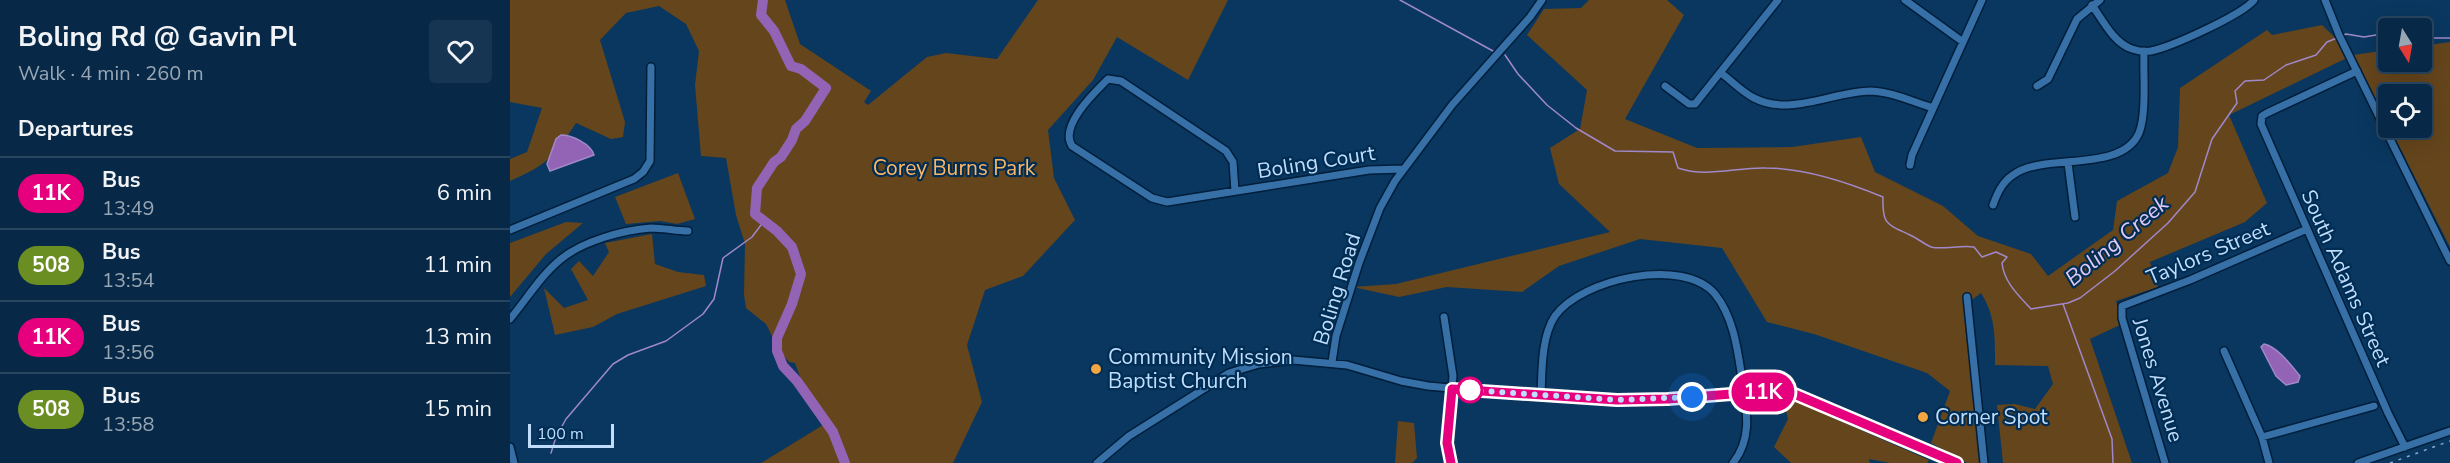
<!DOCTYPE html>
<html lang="en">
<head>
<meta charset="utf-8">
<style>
	body { margin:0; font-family:"Nunito Sans",sans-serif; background:#153552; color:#f1f3f6; height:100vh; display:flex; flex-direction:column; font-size:22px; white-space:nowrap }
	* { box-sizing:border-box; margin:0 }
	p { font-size:20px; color:#98a6b4 }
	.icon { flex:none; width:33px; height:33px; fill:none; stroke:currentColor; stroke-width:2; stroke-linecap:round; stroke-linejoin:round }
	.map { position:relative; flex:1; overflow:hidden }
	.details { display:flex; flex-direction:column; background:#072947; width:510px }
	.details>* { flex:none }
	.badge { padding:0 12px; border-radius:20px; font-size:21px; line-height:39px }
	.needle { width:39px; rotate:169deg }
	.buttons { position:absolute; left:1868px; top:18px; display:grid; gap:12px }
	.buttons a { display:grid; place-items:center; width:54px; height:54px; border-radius:6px; background:#072947; box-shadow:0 6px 24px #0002,0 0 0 2px #284560; font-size:30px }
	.scale { position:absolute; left:18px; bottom:15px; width:86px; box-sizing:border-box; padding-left:6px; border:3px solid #c0ddfc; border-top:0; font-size:16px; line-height:21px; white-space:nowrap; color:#c0ddfc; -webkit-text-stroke:4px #002d54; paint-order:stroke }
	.you { position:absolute; width:30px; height:30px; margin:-15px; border:4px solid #fff; border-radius:50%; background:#1a73e8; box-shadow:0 0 0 9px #1a73e833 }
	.map>.badge { position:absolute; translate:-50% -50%; box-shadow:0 0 0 3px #fff }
	h2 { padding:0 18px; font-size:22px; line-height:54px }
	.round { display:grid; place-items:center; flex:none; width:63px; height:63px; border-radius:6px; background:#153552 }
	.overview { display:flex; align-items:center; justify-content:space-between; height:102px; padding:0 18px }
	h1 { font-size:28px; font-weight:700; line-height:45px }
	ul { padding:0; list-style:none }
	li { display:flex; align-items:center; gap:18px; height:72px; padding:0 18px; border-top:2px solid #284560 }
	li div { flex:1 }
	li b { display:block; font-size:22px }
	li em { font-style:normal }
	li .badge { min-width:66px; font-weight:700; text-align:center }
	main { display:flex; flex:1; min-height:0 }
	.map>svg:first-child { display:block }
	.green { fill:#65451c }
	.water { fill:#9364b5; stroke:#a088ca; stroke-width:1.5 }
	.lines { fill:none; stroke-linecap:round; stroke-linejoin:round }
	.stream { stroke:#a088ca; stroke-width:1.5 }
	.river { stroke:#9364b5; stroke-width:10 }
	.minor-casing { stroke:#011e3a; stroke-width:10 }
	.minor { stroke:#3770a7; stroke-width:7 }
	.rail { stroke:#8ac; stroke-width:1.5; stroke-dasharray:3 6; stroke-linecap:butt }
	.line-casing { stroke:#fff; stroke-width:14 }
	.line { stroke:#e6007e; stroke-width:9 }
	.walk { stroke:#c0ddfc; stroke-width:6; stroke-dasharray:0 10.8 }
	.poi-dot { fill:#f2a541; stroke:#002d54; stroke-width:2 }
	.stop-dot { fill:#fff; stroke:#e6007e; stroke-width:3 }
	.labels { text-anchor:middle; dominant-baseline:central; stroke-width:4.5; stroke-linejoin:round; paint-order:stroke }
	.street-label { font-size:21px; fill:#c0ddfc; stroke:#002d54 }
	.park-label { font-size:21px; fill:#fbb764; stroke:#002d54 }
	.poi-label { font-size:21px; fill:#c0ddfc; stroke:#002d54; text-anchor:start }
	.water-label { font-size:22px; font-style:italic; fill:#e0c9f3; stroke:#002d54 }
</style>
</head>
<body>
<main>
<section class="details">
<div class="overview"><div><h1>Boling Rd @ Gavin Pl</h1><p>Walk · 4 min · 260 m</p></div><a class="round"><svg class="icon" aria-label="heart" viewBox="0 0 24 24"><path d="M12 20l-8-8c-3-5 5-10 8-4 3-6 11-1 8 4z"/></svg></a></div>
<h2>Departures</h2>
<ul>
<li><span class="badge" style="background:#e6007e;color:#fff">11K</span><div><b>Bus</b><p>13:49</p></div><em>6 min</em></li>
<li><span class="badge" style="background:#6b8e23;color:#fff">508</span><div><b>Bus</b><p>13:54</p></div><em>11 min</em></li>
<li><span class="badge" style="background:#e6007e;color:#fff">11K</span><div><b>Bus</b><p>13:56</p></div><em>13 min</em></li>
<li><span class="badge" style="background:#6b8e23;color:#fff">508</span><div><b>Bus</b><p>13:58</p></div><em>15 min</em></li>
</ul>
</section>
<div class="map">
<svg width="1940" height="463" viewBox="0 0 1940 463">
	<rect width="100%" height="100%" fill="#09375f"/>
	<path class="green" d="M0 0H275L290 44 361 91 354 102 358 105 417 57 436 53 487 59 528 0H718L678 80 607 37 583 80 538 130 544 178 565 220 513 276 475 290 457 345 472 402 443 463H251L313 425 289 374 285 363 279 362 269 350 256 324 236 308 234 295 235 244 226 215 216 158 191 156 185 85 189 51 176 24 149 6 116 13 90 40 115 122 113 137 101 139 66 123C44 157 37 165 0 181V159L17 152 32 108 0 102Z
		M1079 0H1157L1174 15 1115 119 1187 148 1282 147 1351 137 1365 172 1433 206 1468 236 1521 254 1538 276 1603 230 1607 201 1658 173 1668 147 1670 88 1757 30 1762 35 1812 25 1843 55 1878 50V62H1911V46L1940 42V247L1880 128H1911V94H1878V124L1843 55 1719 115 1757 203 1735 222 1640 262 1648 287 1606 301 1612 324 1580 339 1622 463H1493L1487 405 1505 404 1525 409 1543 384 1538 366 1485 365C1485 338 1486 317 1471 293L1456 304 1472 463H1457L1421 443 1440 391 1417 373 1304 334 1257 322 1212 248 1130 239 1049 266 1012 292 937 287 889 297 843 287 886 284 1100 232 1049 184 1040 148 1070 129 1077 90 1017 35 1034 9 1071 8Z
		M168 173 185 219 167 224 150 221 116 224 105 197Z
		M56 222 73 223 36 254 0 297V243Z
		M142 234 145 264 168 272 194 275 196 286 107 314 83 327 45 335 34 288 54 308 78 300 61 269 69 261 83 276 99 252 95 243Z
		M1273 396 1419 460 1417 463H1380L1359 459 1360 463H1281L1264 447 1278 419Z
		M888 421 904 423 907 458 902 463H885Z"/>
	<path class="water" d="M51 135C62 135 81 144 84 155L40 171 37 164 46 139Z
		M1754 344C1768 347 1781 365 1790 376L1788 382 1776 385 1766 376 1751 347Z"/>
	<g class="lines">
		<path class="stream" d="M890 0 983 51
			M1832 36 1836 34 1854 37 1878 33
			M1911 38H1940
			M995 55 1008 74 1037 105 1066 128 1105 151 1163 152 1168 168C1196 178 1227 167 1256 168 1296 168 1337 182 1373 197 1372 225 1377 224 1400 235 1407 238 1414 244 1421 247 1432 250 1451 245 1464 247L1472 257 1486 252 1497 257 1492 263C1494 282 1508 295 1521 309L1558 303 1570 298 1605 271 1658 223 1685 192 1702 139 1727 103 1725 91 1735 81 1754 80 1776 65 1806 55 1817 42 1827 38
			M1553 304 1602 439 1603 463
			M41 453 46 437 56 419 103 364 118 355 156 341 193 314 204 299 213 258 242 237 254 221"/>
		<path class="river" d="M253 0 251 15 264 31 281 66 291 69 316 88 295 121 286 129 282 140 271 157 264 162 247 188 245 214 267 231 282 247 291 274 282 304 267 338V351L273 366 287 381 323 432 335 463"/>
		<defs>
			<path id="minor" d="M1395 0 1453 42
				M1815 0 1829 35 1940 261
				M1582 5C1593 21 1604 43 1622 49 1628 51 1635 52 1641 51 1661 47 1732 15 1744 0
				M1847 71 1757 113 1752 116 1751 124 1878 413 1895 447
				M1211 73C1222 81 1232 92 1244 98 1280 117 1324 91 1361 91 1383 92 1403 102 1423 108
				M1155 86 1179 104H1185L1268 0
				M1527 86 1538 79 1567 19 1590 0
				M1558 163 1565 217
				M1400 165 1402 155 1472 0
				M725 191 723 162 716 151 611 81 598 79C584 93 549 126 562 146L642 198 657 202 859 170 893 169
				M1483 205C1487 194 1492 182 1503 175 1533 152 1611 174 1629 133 1637 113 1633 74 1634 51
				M0 230 124 179 133 172 140 161 141 67
				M1457 297 1474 463
				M934 317 943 376 937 443 941 463
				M0 319C16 300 31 275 51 259 73 241 113 230 141 228 154 228 166 231 178 231
				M1714 351 1752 437 1759 463
				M822 362 826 336 849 263 870 208 885 181 942 105 1020 17 1032 0
				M1031 396C1032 372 1031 337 1045 316 1071 279 1173 256 1205 294 1225 319 1228 354 1233 385 1237 412 1242 439 1223 463
				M1752 437 1864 406
				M0 447 4 463
				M587 463 619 436 719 373 749 364 783 360 837 365 891 381 918 386 1031 396 1139 400 1234 392 1282 393 1447 463
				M1655 463 1612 318V306L1680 280 1797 229
				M1848 463 1940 431"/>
		</defs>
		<use href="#minor" class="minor-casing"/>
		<use href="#minor" class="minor"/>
		<path class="rail" d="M1880 463 1940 441"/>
	</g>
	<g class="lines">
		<defs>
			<path id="line" d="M941 463 937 443 942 389 1107 400 1158 399 1234 393H1282L1447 463"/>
		</defs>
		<use href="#line" class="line-casing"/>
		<use href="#line" class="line"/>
		<path class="walk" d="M960 390 1107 400 1182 397"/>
	</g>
	<g class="poi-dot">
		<circle cx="586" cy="369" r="6"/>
		<circle cx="1413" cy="417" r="6"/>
	</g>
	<circle class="stop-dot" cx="960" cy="390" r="12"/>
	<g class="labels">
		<g class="street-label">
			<text transform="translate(806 162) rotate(-9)">Boling Court</text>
			<text transform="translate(1698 253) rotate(-23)">Taylors Street</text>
			<text transform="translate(1836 278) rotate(66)">South Adams Street</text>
			<text transform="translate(827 289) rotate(-73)">Boling Road</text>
			<text transform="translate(1648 380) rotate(73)">Jones Avenue</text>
		</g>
		<g class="park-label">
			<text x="444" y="168">Corey Burns Park</text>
		</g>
		<g class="poi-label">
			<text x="598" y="357">Community Mission<tspan x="598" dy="24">Baptist Church</tspan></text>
			<text x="1425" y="417">Corner Spot</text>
		</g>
		<g class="water-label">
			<text transform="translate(1607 241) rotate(-40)">Boling Creek</text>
		</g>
	</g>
</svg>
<div class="buttons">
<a><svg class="needle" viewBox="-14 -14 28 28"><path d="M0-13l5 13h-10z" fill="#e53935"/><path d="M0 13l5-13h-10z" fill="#98a6b4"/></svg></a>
<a><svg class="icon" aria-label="locate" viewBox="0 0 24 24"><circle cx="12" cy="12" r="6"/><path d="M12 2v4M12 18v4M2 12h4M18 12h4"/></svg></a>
</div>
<div class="scale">100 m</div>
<div class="you" style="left:1182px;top:397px"></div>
<b class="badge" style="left:1253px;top:392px;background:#e6007e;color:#fff">11K</b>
</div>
</main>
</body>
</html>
